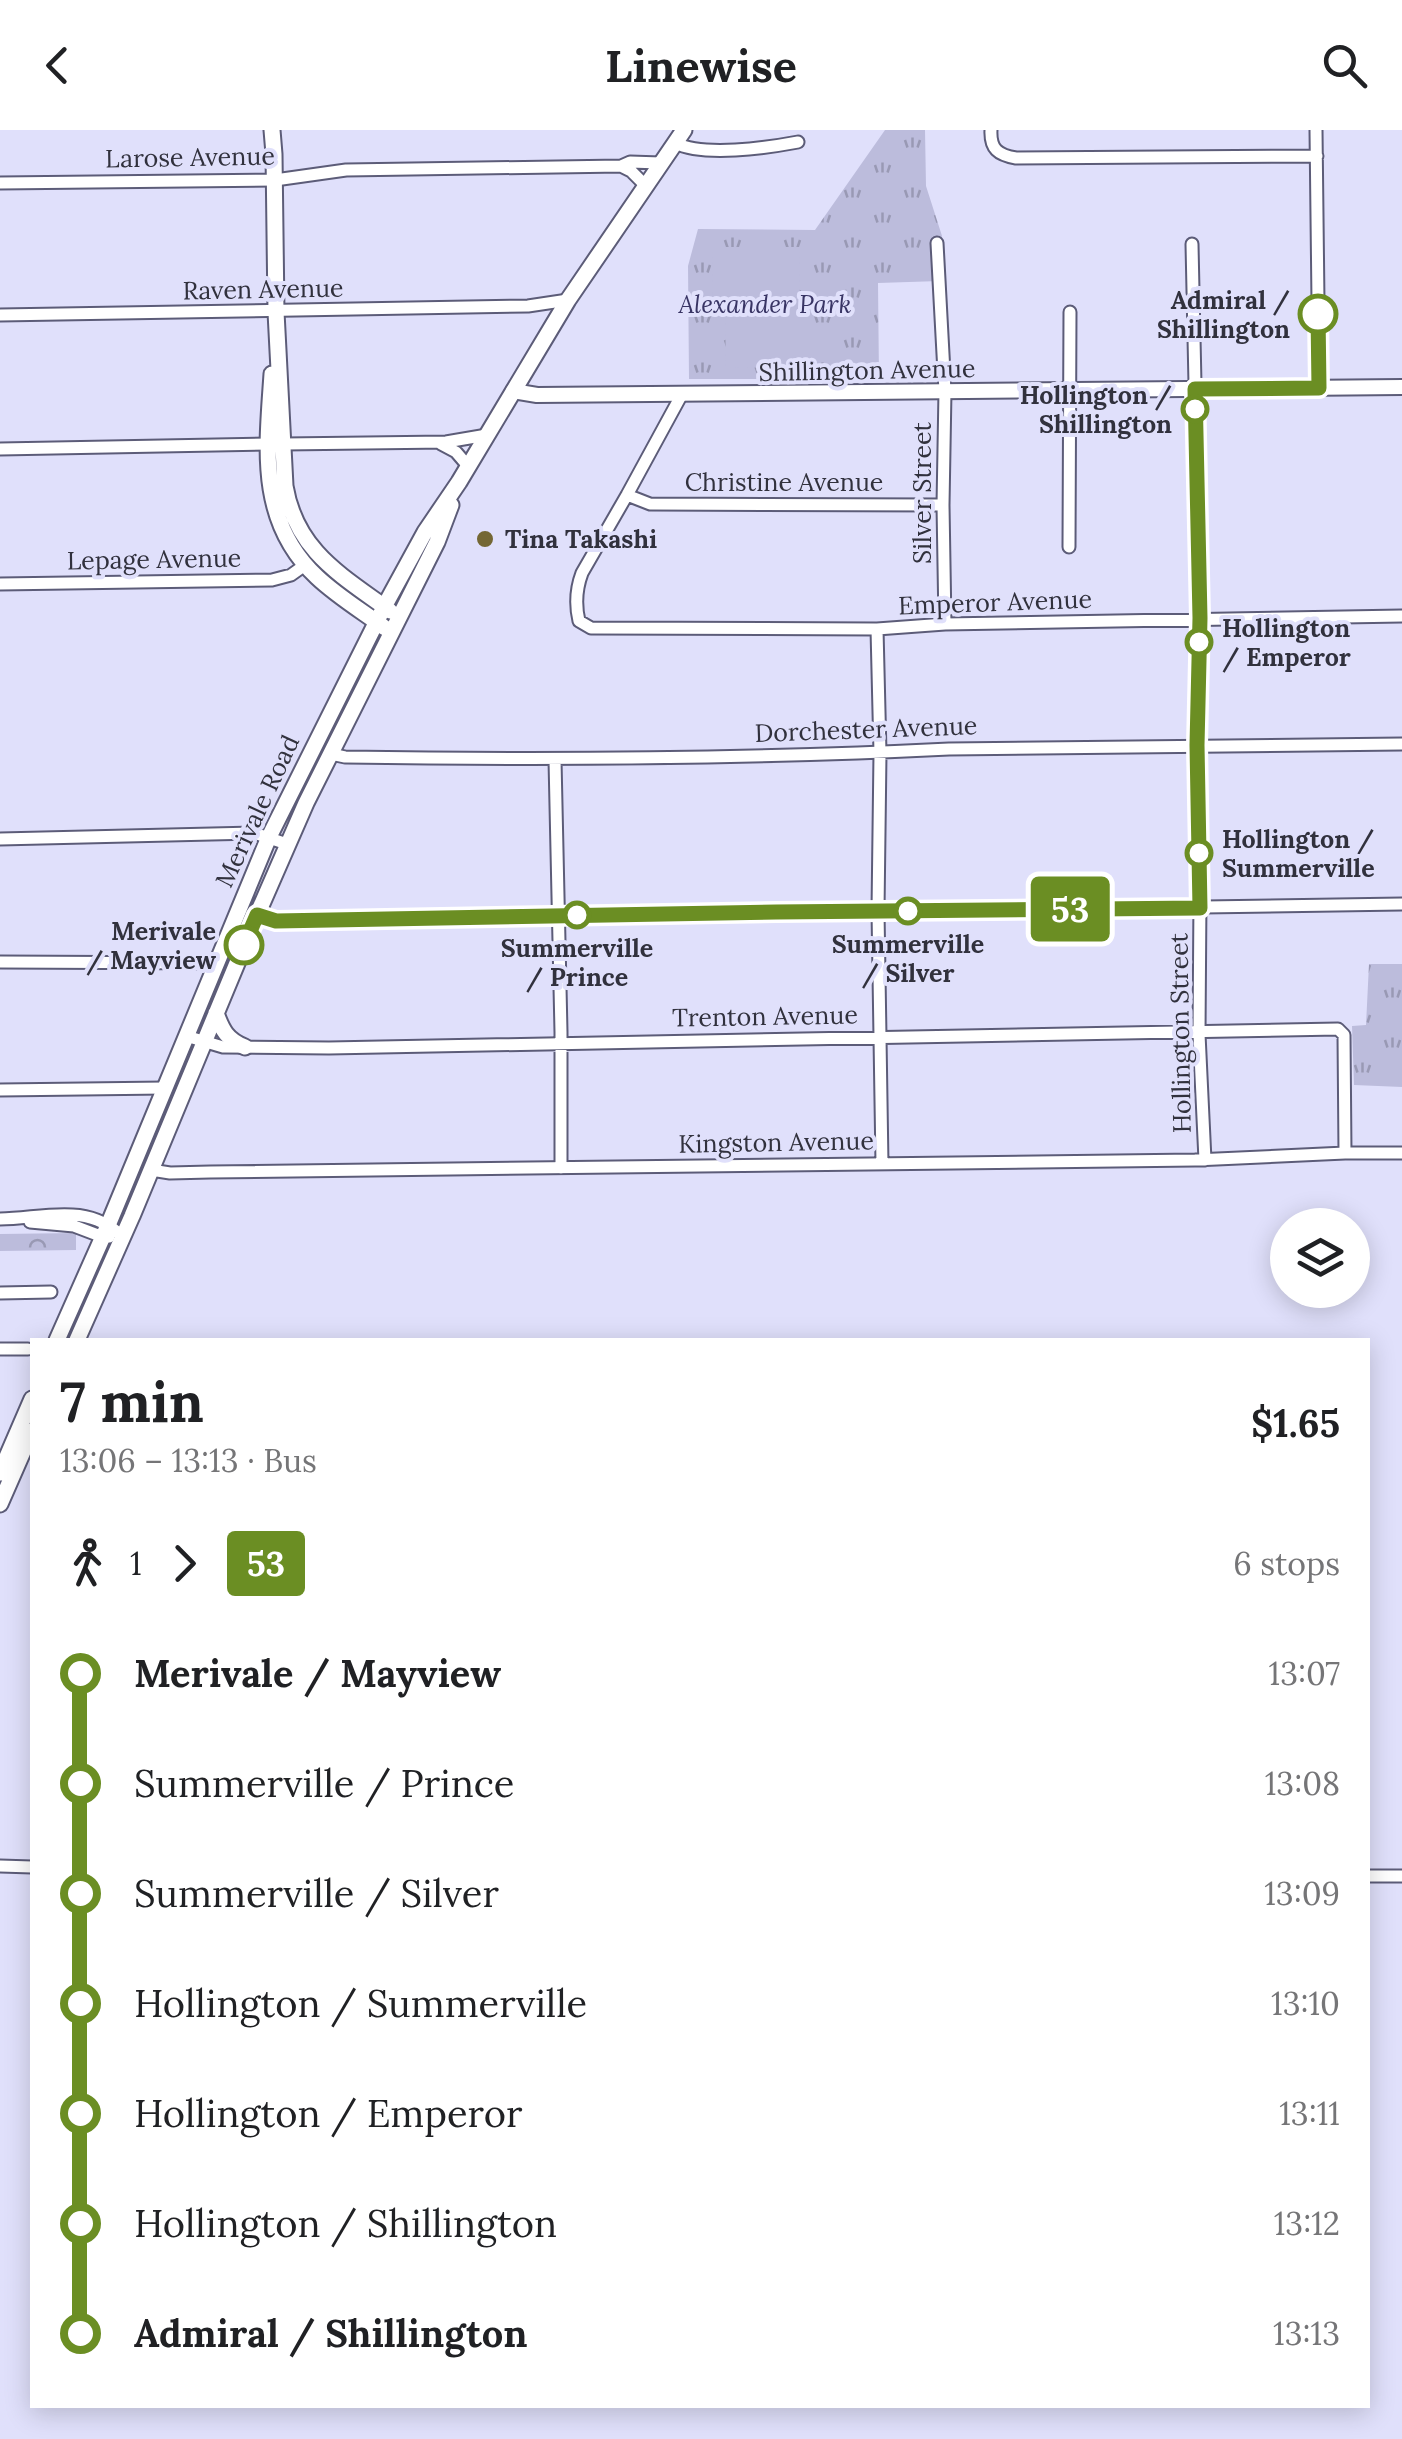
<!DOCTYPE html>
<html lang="en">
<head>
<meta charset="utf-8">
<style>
	body { margin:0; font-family:Lora,serif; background:#f2f2f2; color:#202124; height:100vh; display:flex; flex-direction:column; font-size:38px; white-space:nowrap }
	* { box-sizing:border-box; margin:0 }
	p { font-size:32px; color:#757577 }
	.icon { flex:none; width:55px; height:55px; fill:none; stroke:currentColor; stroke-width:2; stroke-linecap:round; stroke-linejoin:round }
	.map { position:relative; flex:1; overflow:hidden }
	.panel { position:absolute; left:30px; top:1208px; width:1340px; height:1070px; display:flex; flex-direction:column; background:#fff; border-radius:0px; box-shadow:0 5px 25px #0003 }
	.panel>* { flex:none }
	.badge { padding:0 20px; border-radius:8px; font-size:35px; line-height:65px }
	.fabs { position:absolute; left:1270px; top:1078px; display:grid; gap:20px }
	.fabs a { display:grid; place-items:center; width:100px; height:100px; border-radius:50%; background:#fff; box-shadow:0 5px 25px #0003; font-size:50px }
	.map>.badge { position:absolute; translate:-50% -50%; box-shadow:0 0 0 5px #fff }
	.legs { display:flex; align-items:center; gap:15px; height:110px; padding:0 30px; font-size:32px }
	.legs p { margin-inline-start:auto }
	.head { display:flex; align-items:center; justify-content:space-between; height:170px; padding:0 30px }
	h1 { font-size:55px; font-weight:800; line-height:75px }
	ul { padding:0 30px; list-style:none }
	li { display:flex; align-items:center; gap:35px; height:110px; font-size:38px }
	li i { display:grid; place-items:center; width:15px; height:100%; margin:0 12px; background:currentColor }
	li i::after { content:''; width:25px; height:25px; margin:-12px; border:8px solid; border-radius:50%; background:#fff }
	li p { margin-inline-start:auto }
	li:first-child i { background:linear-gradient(#0000 50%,currentColor 0) }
	li:last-child i { background:linear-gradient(currentColor 50%,#0000 0) }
	header { display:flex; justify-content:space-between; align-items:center; height:130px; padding:0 30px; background:#fff; font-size:45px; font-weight:800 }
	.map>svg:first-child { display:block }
	.forest { fill:url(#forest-crowns) }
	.park { fill:url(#park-tufts) }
	.pitch { fill:#bcbcdc }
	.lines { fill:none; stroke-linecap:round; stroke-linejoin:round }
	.minor-casing { stroke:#5c5c78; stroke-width:15 }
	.tertiary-casing { stroke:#5c5c78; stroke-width:18 }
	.secondary-casing { stroke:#5c5c78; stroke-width:19 }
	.minor { stroke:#fff; stroke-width:11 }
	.tertiary { stroke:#fff; stroke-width:14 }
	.secondary { stroke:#fff; stroke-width:15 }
	.line-1-casing { stroke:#fff; stroke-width:22 }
	.line-1 { stroke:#6b8e23; stroke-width:15 }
	.stop-1-dot { fill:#fff; stroke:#6b8e23; stroke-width:5 }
	.poi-dot { fill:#746734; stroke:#e0e0fb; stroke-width:4 }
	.labels { text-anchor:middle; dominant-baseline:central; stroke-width:8; stroke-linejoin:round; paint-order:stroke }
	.street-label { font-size:25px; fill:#31313d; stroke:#e0e0fb }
	.stop-label { font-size:25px; font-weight:bold; fill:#31313d; stroke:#e0e0fb; text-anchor:end }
	.park-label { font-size:25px; font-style:italic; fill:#383464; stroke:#e0e0fb }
	.poi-label { font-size:25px; font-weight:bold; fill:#31313d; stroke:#e0e0fb; text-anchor:start }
</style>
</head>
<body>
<header><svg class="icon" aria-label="back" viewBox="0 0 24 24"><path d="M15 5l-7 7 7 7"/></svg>Linewise<svg class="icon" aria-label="search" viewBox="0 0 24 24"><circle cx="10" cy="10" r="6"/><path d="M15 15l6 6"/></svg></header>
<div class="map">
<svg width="1402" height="2309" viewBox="0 0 1402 2309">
	<defs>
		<pattern id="forest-crowns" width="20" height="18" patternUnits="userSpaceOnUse" patternTransform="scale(2.5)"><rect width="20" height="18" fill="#bcbcdc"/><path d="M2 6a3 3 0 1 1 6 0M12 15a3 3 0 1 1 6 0" fill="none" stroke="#9999b4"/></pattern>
		<pattern id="park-tufts" width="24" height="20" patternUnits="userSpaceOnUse" patternTransform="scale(2.5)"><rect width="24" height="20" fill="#bcbcdc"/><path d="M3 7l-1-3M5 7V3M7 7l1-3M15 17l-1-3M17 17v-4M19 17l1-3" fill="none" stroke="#9999b4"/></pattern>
	</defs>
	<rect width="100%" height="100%" fill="#e0e0fb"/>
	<path class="forest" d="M76 1103V1120L0 1121V1104Z"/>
	<path class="park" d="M885 0H925L926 56 942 106 940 151 878 153 879 249H689L688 136 698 99 815 100Z
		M1369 834H1402V957L1354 955 1352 896 1366 895Z"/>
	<path class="pitch" d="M712 117H799L800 175H713Z
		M725 181H813V237L726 238Z"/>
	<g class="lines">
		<defs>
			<path id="minor" d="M991 0C990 19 998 25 1016 28L1317 26
				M1316 0 1319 258
				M675 13C704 27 766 18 798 12
				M621 36 631 41 645 55
				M0 53 275 50 346 40 621 36 630 32 661 33
				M937 113 945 261 943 375 945 494
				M1192 114 1200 488 1197 615 1200 768 1199 904 1205 1030
				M0 185 528 176 568 170
				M682 264 627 365 582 443C576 459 575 474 579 491L591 498 877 499 945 494 1402 486
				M284 314 446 312 487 305
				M441 314 456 322 468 336
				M0 319 269 314
				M627 365 650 374 943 375
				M1069 417 1070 182
				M0 454 272 450 291 445 305 435
				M877 499 880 623 878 781 882 1034
				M331 624 345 627C546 630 748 629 949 619L1402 614
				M555 630 561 902V1038
				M0 709 254 703 287 714
				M257 785 276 791 1402 774
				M0 832 216 833
				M186 906 223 917 329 918 1338 899 1344 905 1345 1023
				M0 960 165 958
				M151 1040 170 1043 210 1042 1195 1030 1345 1023H1402
				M0 1089C45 1088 87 1072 123 1107
				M30 1092 74 1096 103 1107H109
				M0 1163 51 1162
				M0 1219H28
				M0 1736 32 1737
				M1368 1746H1402"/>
			<path id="tertiary" d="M513 261 537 265 1402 257"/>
			<path id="secondary" d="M272 0 274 24 276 182 285 356C296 421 341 445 390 481
				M272 244C267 318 257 391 317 447 337 466 362 481 385 498
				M216 883C222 900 227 910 245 917
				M57 1210 109 1093 269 707 384 477 425 402 459 352 568 170 684 0
				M77 1210 132 1086 257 785 306 673 437 412 451 375
				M0 1343 32 1269
				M0 1374 32 1301"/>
		</defs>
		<use href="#minor" class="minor-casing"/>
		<use href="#tertiary" class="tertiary-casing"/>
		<use href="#secondary" class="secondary-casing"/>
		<use href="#minor" class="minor"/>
		<use href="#tertiary" class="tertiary"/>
		<use href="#secondary" class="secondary"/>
	</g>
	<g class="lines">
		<defs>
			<path id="line-1" d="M244 815 257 785 276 791 776 782 1200 778 1197 615 1200 488 1195 259 1319 258 1318 184"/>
		</defs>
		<use href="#line-1" class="line-1-casing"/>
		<use href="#line-1" class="line-1"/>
	</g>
	<g class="stop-1-dot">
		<circle cx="1318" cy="184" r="18"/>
		<circle cx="1195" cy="279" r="12"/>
		<circle cx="1199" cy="512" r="12"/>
		<circle cx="1199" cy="723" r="12"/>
		<circle cx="908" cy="781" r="12"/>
		<circle cx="577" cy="785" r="12"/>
		<circle cx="244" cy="815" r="18"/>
	</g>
	<circle class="poi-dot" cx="485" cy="409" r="10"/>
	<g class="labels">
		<g class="street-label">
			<text transform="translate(190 27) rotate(-1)">Larose Avenue</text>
			<text transform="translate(263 159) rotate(-1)">Raven Avenue</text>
			<text transform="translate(867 240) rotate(-1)">Shillington Avenue</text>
			<text x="784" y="352">Christine Avenue</text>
			<text transform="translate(922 363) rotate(-90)">Silver Street</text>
			<text transform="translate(154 429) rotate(-1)">Lepage Avenue</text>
			<text transform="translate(995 472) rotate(-2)">Emperor Avenue</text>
			<text transform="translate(866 599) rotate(-2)">Dorchester Avenue</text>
			<text transform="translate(257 681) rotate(-65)">Merivale Road</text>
			<text transform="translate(765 886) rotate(-1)">Trenton Avenue</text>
			<text transform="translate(1180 903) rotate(-91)">Hollington Street</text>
			<text transform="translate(776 1012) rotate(-1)">Kingston Avenue</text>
		</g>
		<g class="stop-label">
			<text x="1290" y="170">Admiral /<tspan x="1290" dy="29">Shillington</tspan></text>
			<text x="1172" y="265">Hollington /<tspan x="1172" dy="29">Shillington</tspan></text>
			<text x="1222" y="498" text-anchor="start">Hollington<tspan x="1222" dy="29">/ Emperor</tspan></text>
			<text x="1222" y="709" text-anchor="start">Hollington /<tspan x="1222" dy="29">Summerville</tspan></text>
			<text x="216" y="801">Merivale<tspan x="216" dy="29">/ Mayview</tspan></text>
			<text x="908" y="814" text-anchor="middle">Summerville<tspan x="908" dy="29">/ Silver</tspan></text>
			<text x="577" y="818" text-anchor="middle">Summerville<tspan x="577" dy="29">/ Prince</tspan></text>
		</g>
		<g class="park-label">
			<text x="765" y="174">Alexander Park</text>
		</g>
		<g class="poi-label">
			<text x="505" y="409">Tina Takashi</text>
		</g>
	</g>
</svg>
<div class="fabs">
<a><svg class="icon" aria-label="layers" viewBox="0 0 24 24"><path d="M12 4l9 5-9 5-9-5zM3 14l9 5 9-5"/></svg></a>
</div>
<b class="badge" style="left:1070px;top:779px;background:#6b8e23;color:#fff">53</b>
<section class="panel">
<div class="head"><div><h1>7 min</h1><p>13:06 – 13:13 · Bus</p></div><b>$1.65</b></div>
<div class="legs"><svg class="icon" aria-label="walk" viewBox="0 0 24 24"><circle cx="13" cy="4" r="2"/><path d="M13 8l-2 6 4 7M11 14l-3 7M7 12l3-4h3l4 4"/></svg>1<svg class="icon" aria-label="forward" viewBox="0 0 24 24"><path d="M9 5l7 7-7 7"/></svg><b class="badge" style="background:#6b8e23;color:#fff">53</b><p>6 stops</p></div>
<ul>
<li><i style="color:#6b8e23"></i><b>Merivale / Mayview</b><p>13:07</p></li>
<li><i style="color:#6b8e23"></i><span>Summerville / Prince</span><p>13:08</p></li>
<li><i style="color:#6b8e23"></i><span>Summerville / Silver</span><p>13:09</p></li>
<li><i style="color:#6b8e23"></i><span>Hollington / Summerville</span><p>13:10</p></li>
<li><i style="color:#6b8e23"></i><span>Hollington / Emperor</span><p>13:11</p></li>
<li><i style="color:#6b8e23"></i><span>Hollington / Shillington</span><p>13:12</p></li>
<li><i style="color:#6b8e23"></i><b>Admiral / Shillington</b><p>13:13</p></li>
</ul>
</section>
</div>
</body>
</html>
